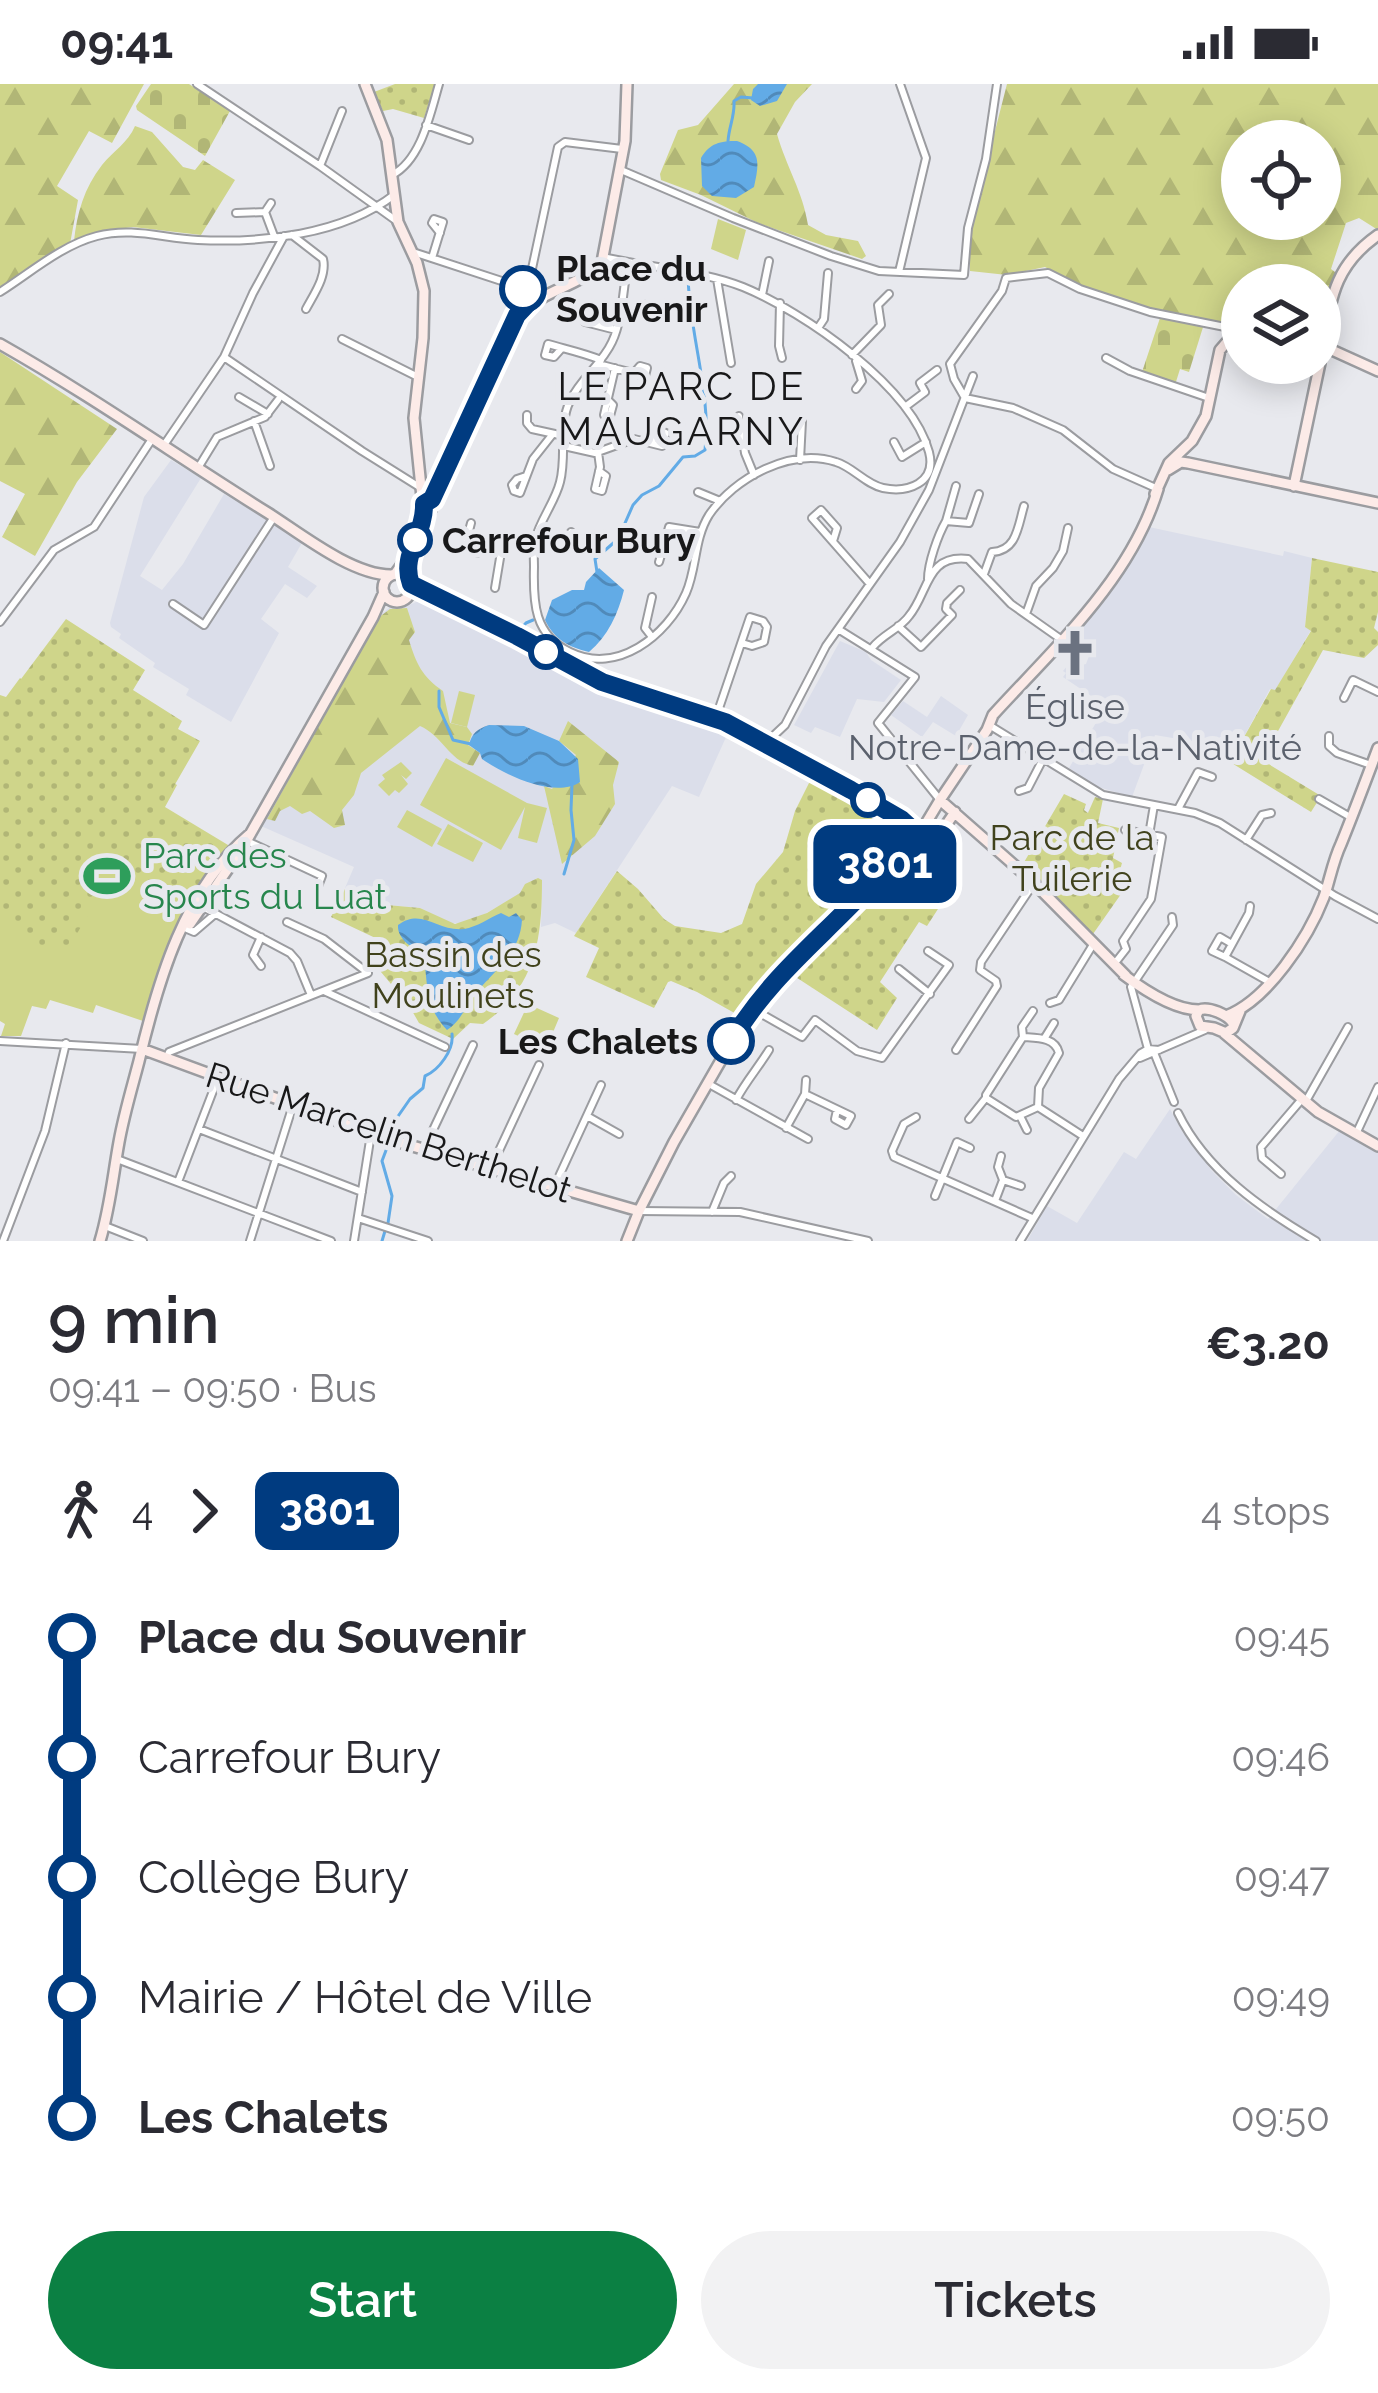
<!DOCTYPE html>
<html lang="en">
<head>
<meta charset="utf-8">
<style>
	body { margin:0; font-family:Raleway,sans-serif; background:#f2f2f3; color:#2b2b33; height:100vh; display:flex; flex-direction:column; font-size:45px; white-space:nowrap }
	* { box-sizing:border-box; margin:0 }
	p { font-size:39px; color:#7c7c81 }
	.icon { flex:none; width:66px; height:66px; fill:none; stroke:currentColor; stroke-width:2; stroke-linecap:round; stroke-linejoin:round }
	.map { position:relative; height:1157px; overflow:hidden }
	.side { display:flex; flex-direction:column; background:#fff; flex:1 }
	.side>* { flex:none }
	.badge { padding:0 24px; border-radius:18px; font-size:42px; line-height:78px }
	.buttons { position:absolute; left:1221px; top:36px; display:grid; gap:24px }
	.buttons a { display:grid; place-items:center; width:120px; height:120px; border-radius:50%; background:#fff; box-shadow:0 6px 30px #0003; font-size:60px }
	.map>.badge { position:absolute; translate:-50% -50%; box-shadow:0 0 0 6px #fff }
	.legs { display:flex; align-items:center; gap:18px; height:132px; padding:0 48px; font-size:39px }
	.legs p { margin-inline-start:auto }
	.summary { display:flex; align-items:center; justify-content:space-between; height:204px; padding:0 48px }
	h1 { font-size:66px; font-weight:600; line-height:90px }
	.action { display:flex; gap:24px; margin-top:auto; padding:24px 48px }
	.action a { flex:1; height:138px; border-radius:72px; background:#0b8043; color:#fff; font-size:48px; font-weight:600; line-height:138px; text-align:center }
	.action a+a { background:#f2f2f3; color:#2b2b33 }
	ul { padding:0 48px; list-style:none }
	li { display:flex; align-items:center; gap:42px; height:120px; font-size:45px }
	li i { display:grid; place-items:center; width:18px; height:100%; margin:0 15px; background:currentColor }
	li i::after { content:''; width:30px; height:30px; margin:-15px; border:9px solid; border-radius:50%; background:#fff }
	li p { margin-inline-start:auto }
	li:first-child i { background:linear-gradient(#0000 50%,currentColor 0) }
	li:last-child i { background:linear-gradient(currentColor 50%,#0000 0) }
	.status { display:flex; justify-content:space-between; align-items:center; height:84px; padding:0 60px; background:#fff; direction:ltr }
	.status svg { height:33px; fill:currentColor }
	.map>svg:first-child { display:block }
	.built { fill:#dbdeea }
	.grass { fill:#cfd58a }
	.forest { fill:url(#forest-firs); fill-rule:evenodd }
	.cemetery { fill:url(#cemetery-stones) }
	.park { fill:url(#park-dots) }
	.water { fill:url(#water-waves) }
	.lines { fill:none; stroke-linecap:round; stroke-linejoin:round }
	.stream { stroke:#62abe6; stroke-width:3 }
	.street-casing { stroke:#9b9ca0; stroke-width:10 }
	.secondary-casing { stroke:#9b9ca0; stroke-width:14 }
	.street { stroke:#fff; stroke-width:6 }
	.secondary { stroke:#fcebe8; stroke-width:9 }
	.line-1-casing { stroke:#fff; stroke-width:27 }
	.line-1 { stroke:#003b80; stroke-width:18 }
	.stop-1-dot { fill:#fff; stroke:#003b80; stroke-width:6 }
	.labels { text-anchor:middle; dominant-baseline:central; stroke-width:10; stroke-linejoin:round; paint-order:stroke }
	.stop-label { font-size:36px; font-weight:bold; fill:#181819; stroke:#e8e9ee; text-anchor:start }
	.worship-label { font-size:36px; fill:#5b616d; stroke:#e8e9ee }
	.park-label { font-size:36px; fill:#40421c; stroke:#e8e9ee }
	.leisure-label { font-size:36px; fill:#27864d; stroke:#e8e9ee; text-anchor:start }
	.street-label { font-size:36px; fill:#181819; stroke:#e8e9ee }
	.neighbourhood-label { font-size:39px; letter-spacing:3px; fill:#181819; stroke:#e8e9ee }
</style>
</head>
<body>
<div class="status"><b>09:41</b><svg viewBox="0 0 49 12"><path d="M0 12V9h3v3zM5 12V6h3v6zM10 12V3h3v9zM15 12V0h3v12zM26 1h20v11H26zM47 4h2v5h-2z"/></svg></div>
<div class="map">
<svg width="1378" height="1157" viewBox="0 0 1378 1157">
	<defs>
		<pattern id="forest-firs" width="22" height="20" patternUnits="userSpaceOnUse" patternTransform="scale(3)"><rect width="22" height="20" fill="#cfd58a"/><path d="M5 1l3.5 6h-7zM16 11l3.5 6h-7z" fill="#b1b676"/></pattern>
		<pattern id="cemetery-stones" width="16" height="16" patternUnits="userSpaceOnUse" patternTransform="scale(3)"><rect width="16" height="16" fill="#cfd58a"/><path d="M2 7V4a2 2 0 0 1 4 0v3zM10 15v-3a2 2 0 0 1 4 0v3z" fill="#b1b676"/></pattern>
		<pattern id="park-dots" width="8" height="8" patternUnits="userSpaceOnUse" patternTransform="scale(3)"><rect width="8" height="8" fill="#cfd58a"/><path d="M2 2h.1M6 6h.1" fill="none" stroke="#b1b676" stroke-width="1.8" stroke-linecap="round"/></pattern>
		<pattern id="water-waves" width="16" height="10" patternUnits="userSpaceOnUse" patternTransform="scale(3)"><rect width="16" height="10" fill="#62abe6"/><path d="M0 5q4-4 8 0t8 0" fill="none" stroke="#508aba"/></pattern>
	</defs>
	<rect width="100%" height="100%" fill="#e8e9ee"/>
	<path class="built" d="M171 376 201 394 140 492 162 506 183 480 224 410 303 457 288 483 317 502 307 514 285 500 261 535 279 549 231 638 186 611 189 605 153 583 155 579 119 554 121 550 111 543 110 539 144 413Z
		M1149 443 1283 472 1284 467 1312 474 1305 542 1311 546 1275 607 1270 605 1241 658 1190 657 1155 651 1132 713 1095 702 1069 684 1106 622 1063 593 1066 589 1063 587 1070 579 1077 582 1086 580 1089 572 1068 556 1105 508 1109 510Z
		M421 516 483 543 571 596 604 609 663 625V629L727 651 699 713 672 702 576 849 555 839 541 843 542 797 478 834 463 839H451L420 824 376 820 345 804 354 783 261 742 378 533 390 523 402 524Z
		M840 557 866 568 871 576 901 596 884 618 857 615 840 653 815 643 811 649 794 641Z
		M941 612 968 631 956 652 933 638 922 653 891 631 903 617 927 633Z
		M1170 1025 1183 1049 1212 1087 1236 1111 1268 1135 1340 1046 1378 1067V1157H1027L1047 1122 1077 1139 1124 1068 1136 1075Z"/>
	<path class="grass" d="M718 135 746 146 738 176 711 165Z
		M20 594 124 669 177 701 165 723 233 764 172 854 158 887 143 937 96 921 93 929 50 916 46 925 32 922 21 952H1L5 940 0 937V611L6 613Z
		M459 607 475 611 467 643 451 639Z
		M446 674 527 719 547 724 537 759 518 754 525 723 501 766 420 721Z
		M401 678 412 689 406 695 401 691 408 700 399 709 395 706 389 712 378 701 385 695 382 691Z
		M407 726 442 745 432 763 397 743Z
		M448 740 483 759 473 778 437 760Z
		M528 920 559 934 546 965 514 950Z"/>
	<path class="forest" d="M0 0H144L112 59 89 47 57 102 78 116 70 160 0 204Z
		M734 0H812L795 18 777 50C786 82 803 108 808 141L826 151 858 157 866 172 862 175 758 139 701 111 661 96 660 90 678 46 698 41Z
		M1007 0H1378V146L1359 134 1346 139 1331 185 1339 191 1322 250 1320 252V201H1242V243L1150 226 1082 203 1045 183 1007 191 970 187V145ZM1242 57H1320V135H1242Z
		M135 42 152 48 183 83 195 86 203 76 235 96 201 151 133 143 97 148 74 157C77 129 84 104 102 81 113 67 128 59 135 42Z
		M0 268 117 345 77 398 35 472 2 453 25 410 0 397Z
		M407 524 415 548 409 556C416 579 422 593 443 607L450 639 467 643 472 650 468 661 480 669 473 682C449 677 443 652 420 642L361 689 354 711 342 726 345 741 334 744 310 727 302 730 290 722 280 727 275 737 267 735 378 534 390 525Z
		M568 637 619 678 613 701 615 720 595 752 562 780 544 702 552 705 576 671 559 657Z"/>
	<path class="cemetery" d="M151 0H189L230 27 205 72 137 26 136 22Z
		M1160 234 1204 240 1189 288 1180 285 1175 301 1142 288Z"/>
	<path class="park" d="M395 0H435L424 34 393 25 383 27 374 8Z
		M1312 474 1378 488V528L1374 544 1378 548V561L1364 574 1323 566 1262 676 1321 712 1311 728 1230 678 1271 605 1275 606 1311 547 1305 543Z
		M66 535 145 586 133 606 182 637 178 645 200 657 162 723 226 762 183 820 116 783 65 870 15 853 17 845 0 839V612L6 615Z
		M811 695H816L838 709 839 714 855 721 858 718 877 728 864 744 878 753 874 769 880 772V776L851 812 748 911 738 931 697 908 671 897 668 898 654 924 586 893 599 864 574 852 617 787 638 805 664 835 675 842 721 849 742 840 756 800 783 768 795 727Z
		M1064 710 1086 720 1084 726 1088 729 1095 713 1103 715 1098 739 1119 744 1113 774 1122 779 1118 793 1126 803 1093 850 1023 780Z
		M914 754 924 759 916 769 919 773 914 781 926 790 924 795 947 811 927 842 919 838 880 898 897 914 877 946 788 888 866 813 909 757Z
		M538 794 542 796C542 856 536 903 483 940L470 939 453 955 419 939 399 904 391 900 376 882 405 871V868L331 833 345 805 376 820 420 824 455 840 487 829 520 809 525 800Z"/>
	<path class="water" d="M758 0H787L777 17 760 22 751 16 753 5Z
		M737 57C762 66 759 80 754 103L736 114 712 112 702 102 701 74C710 59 720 57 737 57Z
		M599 484 624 506C618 530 608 552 589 568 568 563 554 555 545 536L552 516 572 506H584L586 498Z
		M489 641 524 642 559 657 578 675 580 698C555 715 505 691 482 675L480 669 469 661C472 649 477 645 489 641Z
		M501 829 509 833 516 829 522 836C520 869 496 885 476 909 465 923 461 937 447 946 423 920 429 900 423 870 412 864 397 855 398 841 422 823 438 848 464 845 477 843 489 834 501 829Z"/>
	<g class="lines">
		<path class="stream" d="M728 57C729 42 735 32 734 17L741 13 753 14
			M597 488 595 475 618 455 633 421 642 411 659 402 683 373 695 372 705 366C712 312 689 248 688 192
			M518 548 526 539 533 536
			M439 607V623L453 656 471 660
			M564 790 574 756 571 726 572 700
			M387 1048 410 1015 423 1004 425 992C439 986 454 966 452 950
			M388 1061 382 1077 392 1112 388 1139
			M382 1157 385 1147"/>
		<defs>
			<path id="street" d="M197 0 320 82 398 138
				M426 41 469 56
				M320 82 342 27
				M621 86 733 134 831 172 879 187 964 191 968 144 986 75 997 0
				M392 91C421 76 430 31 439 0
				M271 119 265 128 274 152
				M236 129 265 128
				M292 151 323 175C327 192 314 210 306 225
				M416 169 529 206
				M602 173 628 178
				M432 174 443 138 434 135 432 139 440 149
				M628 178C666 185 707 189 743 203 804 228 911 302 929 368 937 399 908 409 883 404 865 400 853 383 836 378 791 363 734 394 709 431 694 455 697 484 686 509 667 552 617 591 570 568 534 551 533 519 534 483 534 475 533 464 535 456 540 436 555 418 560 398 567 372 558 341 570 317 580 295 602 280 612 258 623 235 623 203 628 178Z
				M899 188 926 74 900 0
				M717 195 731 279
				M530 206V194L558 63 565 58 622 65
				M0 208C30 189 62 161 97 152 132 143 162 154 198 156 262 159 342 151 394 111
				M762 211 769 177
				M780 219 779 262 782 274
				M620 226 647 232 650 222 642 220 634 229
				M585 238 616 246
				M818 244 824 235 828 189
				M342 255 418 293
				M562 264 554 273 545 271 548 260C565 265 584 269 601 276
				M852 271 881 241 878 221 889 210
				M224 273 362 367 421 404
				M1106 274 1130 287 1209 314
				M598 280 645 292 647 284 640 282 634 289
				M856 305 862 297 856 277
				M239 313 268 330
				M965 314 954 295 950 280 1002 207 1006 194 1048 189 1080 205 1150 228 1235 245 1238 249
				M965 314 1013 324 1063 346 1113 385 1158 405
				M607 315 613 321 610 332 604 331 615 284
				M905 323 925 308 920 299 937 286
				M527 331V339L532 345 564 352
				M739 332 745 369 754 391
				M254 337 270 382
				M894 358 902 373 926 358
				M164 361 224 273 253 209 284 152
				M564 362 595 369 634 355 662 362 666 349 660 347 650 359
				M598 368 600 383 595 405 602 407 606 392 599 387
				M800 376 802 337
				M198 384 217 353 265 333 278 316
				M526 392 517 395 512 401 514 407 520 409 533 375 552 351
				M698 408 720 417
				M946 437 956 402
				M471 439 465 462 476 469 528 454 566 462 571 448
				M833 457 837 444 821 426 812 434 870 500
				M659 478 669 443 700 448
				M984 490 992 468C1017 467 1018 442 1024 422
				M928 495C928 479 938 451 946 437L969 439 979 410
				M495 504 502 462
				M652 513 645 544 652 553
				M173 520 204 541 274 433
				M1026 530 1036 502 1053 484 1063 467 1068 444
				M0 538 54 466 94 443 152 355
				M898 542 921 563 952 531 946 525 947 519 960 506
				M838 545 915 593 878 639 940 716
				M872 564C883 550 900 545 909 532 929 508 926 470 968 475L1011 520 1062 556
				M1344 614 1353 596 1378 608
				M714 639 750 533 763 537 767 543 764 558 752 562 742 559
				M989 641 1103 711 1195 729 1220 739 1335 812 1378 835
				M1329 652V662L1337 669 1371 681
				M769 663 768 657 785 641 826 562 900 458 929 406 973 292
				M1019 707 1028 704 1043 675
				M1319 715 1352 734
				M1178 725 1198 688 1212 693
				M1149 751 1154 721
				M1246 756 1262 731 1271 729
				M247 757 322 792 317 805
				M1250 822 1249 829 1225 873 1271 899
				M203 823 290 869 297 877 311 911
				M187 845 194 848 215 830
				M261 853 253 871 261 882
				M1225 873 1212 867 1220 853 1232 860
				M1115 879 1126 865 1123 857 1151 815 1162 753 1125 746
				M899 885 930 910
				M324 907 445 963
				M1050 919 1059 916 1094 859
				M751 924 802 953 815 936 857 967 882 974 949 881 928 867
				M1023 953C1037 954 1055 953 1059 969L1039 1004 1038 1023 1016 1033 986 1014V1011Z
				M1023 953 1022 943 1033 927
				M1044 955 1054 939
				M0 957 142 965
				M1148 965 1131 903 1173 841 1172 833
				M956 966 997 902 996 897 980 886 981 878 1034 799
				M1153 966 1174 1018
				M167 973 169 968 368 889 324 855 287 838
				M1140 974 1205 946
				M707 999 808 1055
				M805 1010 806 996
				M736 1016C746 997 758 984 769 966
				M1306 1017 1348 943
				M1038 1023 1083 1052
				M1178 1029C1206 1087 1263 1126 1316 1157
				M587 1032 619 1050
				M1020 1032 1027 1046
				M916 1033 904 1040 892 1067 894 1073 1032 1134
				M969 1035 985 1015
				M786 1044 805 1010 851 1032 846 1041 835 1035 837 1026
				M199 1045 362 1108
				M1356 1050 1378 1003
				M425 1063 473 961
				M1001 1072 998 1083 1003 1096 1021 1102
				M117 1075 331 1157
				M490 1086 539 981
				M1281 1090 1262 1074 1261 1063 1302 1015
				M178 1098 218 994
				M555 1101 601 1001
				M935 1112 957 1058 970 1064
				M995 1117 1003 1096
				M639 1127 740 1128 868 1157
				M712 1128 724 1099 731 1092
				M358 1134 428 1157
				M105 1142 143 1157
				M3 1157 45 1047 66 959
				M250 1157 293 1021
				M354 1157 371 1050
				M1020 1157 1119 995 1141 969 1148 965 1159 966"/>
			<path id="secondary" d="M365 0 387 56 398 138 417 179 424 207 423 254 414 334 424 433
				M0 260C92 312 178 373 268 429 301 450 352 491 391 491
				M1323 262 1378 287
				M1320 278C1331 224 1328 186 1378 151
				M1168 386 1181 378 1188 379 1378 419
				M1294 402 1320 279
				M1155 410 1169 379 1192 357 1206 332 1220 266 1233 251 1242 249
				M383 504a14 14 0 1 1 28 0a14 14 0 1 1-28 0Z
				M395 490C413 467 425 437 438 411L525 226C547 205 582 201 602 178L625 57 627 0
				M411 500 517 552 595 595 711 632 776 659 823 691
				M818 689 903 737 933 760 955 728
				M940 716 987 646 993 631C1054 564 1131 495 1158 405
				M190 840 243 763 373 533 384 508
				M1124 891C1144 906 1174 926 1199 926
				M1226 932C1268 916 1308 854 1324 813 1330 795 1333 777 1341 760 1354 728 1366 696 1378 664
				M1233 939C1228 931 1209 922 1199 926L1196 932 1200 942 1214 944 1226 949 1233 944 1240 927
				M1224 949 1318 1028 1378 1062
				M142 965 381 1053 639 1127
				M100 1157C110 1124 113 1091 119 1058 124 1030 132 1004 139 977 158 897 184 805 251 749
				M627 1157 639 1127 674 1058 751 924 783 887 864 808 912 745 925 741 940 716 1030 795 1126 892"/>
		</defs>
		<use href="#street" class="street-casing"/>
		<use href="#secondary" class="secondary-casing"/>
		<use href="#street" class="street"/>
		<use href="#secondary" class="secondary"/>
	</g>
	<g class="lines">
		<defs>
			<path id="line-1" d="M523 205 530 206 534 213 517 231 432 415 424 420C425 450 400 471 411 500L517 552 602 598 725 638 851 706 901 735 912 745C896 767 880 792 861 811 812 862 769 895 731 957"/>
		</defs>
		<use href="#line-1" class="line-1-casing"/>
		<use href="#line-1" class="line-1"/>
	</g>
	<defs>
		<symbol id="church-bare" viewBox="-9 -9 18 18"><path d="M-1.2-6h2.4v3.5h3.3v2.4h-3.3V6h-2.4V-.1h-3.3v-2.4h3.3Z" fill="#6b7280" stroke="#e8e9ee" stroke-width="2.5" paint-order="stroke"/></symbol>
		<symbol id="stadium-bare" viewBox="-9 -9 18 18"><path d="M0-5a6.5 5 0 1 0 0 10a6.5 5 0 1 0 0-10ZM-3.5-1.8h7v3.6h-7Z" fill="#2e9e5b" stroke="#e8e9ee" stroke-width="2.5" paint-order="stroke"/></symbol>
	</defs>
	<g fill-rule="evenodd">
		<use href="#church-bare" x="1042" y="536" width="66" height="66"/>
		<use href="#stadium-bare" x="74" y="759" width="66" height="66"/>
	</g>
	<g class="stop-1-dot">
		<circle cx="523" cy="205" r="21"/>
		<circle cx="415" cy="456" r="15"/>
		<circle cx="546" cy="568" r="15"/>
		<circle cx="868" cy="716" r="15"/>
		<circle cx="731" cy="957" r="21"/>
	</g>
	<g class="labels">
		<g class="stop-label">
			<text x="556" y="184">Place du<tspan x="556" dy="41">Souvenir</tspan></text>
			<text x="442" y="456">Carrefour Bury</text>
			<text x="698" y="957" text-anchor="end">Les Chalets</text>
		</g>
		<g class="worship-label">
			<text x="1075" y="622">Église<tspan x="1075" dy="41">Notre-Dame-de-la-Nativité</tspan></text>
		</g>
		<g class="park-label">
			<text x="1072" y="753">Parc de la<tspan x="1072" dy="41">Tuilerie</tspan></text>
			<text x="453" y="870">Bassin des<tspan x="453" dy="41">Moulinets</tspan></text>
		</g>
		<g class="leisure-label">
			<text x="143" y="771">Parc des<tspan x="143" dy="41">Sports du Luat</tspan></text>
		</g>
		<g class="street-label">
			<text transform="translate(389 1048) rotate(18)">Rue Marcelin Berthelot</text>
		</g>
		<g class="neighbourhood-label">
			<text x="682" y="302">LE PARC DE<tspan x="682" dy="45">MAUGARNY</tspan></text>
		</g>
	</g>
</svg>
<div class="buttons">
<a><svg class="icon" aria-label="locate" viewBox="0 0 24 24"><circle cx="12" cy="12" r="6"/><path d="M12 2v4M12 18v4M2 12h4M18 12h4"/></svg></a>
<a><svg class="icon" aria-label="layers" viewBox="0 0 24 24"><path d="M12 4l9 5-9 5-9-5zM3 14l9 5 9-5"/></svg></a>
</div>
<b class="badge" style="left:885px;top:780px;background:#003b80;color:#fff">3801</b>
</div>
<section class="side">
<div class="summary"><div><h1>9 min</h1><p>09:41 – 09:50 · Bus</p></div><b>€3.20</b></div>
<div class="legs"><svg class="icon" aria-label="walk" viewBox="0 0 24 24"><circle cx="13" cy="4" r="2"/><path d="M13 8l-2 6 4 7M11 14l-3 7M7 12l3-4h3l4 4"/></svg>4<svg class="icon" aria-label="forward" viewBox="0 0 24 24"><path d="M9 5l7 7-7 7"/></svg><b class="badge" style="background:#003b80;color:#fff">3801</b><p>4 stops</p></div>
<ul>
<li><i style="color:#003b80"></i><b>Place du Souvenir</b><p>09:45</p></li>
<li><i style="color:#003b80"></i><span>Carrefour Bury</span><p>09:46</p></li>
<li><i style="color:#003b80"></i><span>Collège Bury</span><p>09:47</p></li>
<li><i style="color:#003b80"></i><span>Mairie / Hôtel de Ville</span><p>09:49</p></li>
<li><i style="color:#003b80"></i><b>Les Chalets</b><p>09:50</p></li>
</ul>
<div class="action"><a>Start</a><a>Tickets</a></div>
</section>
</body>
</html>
